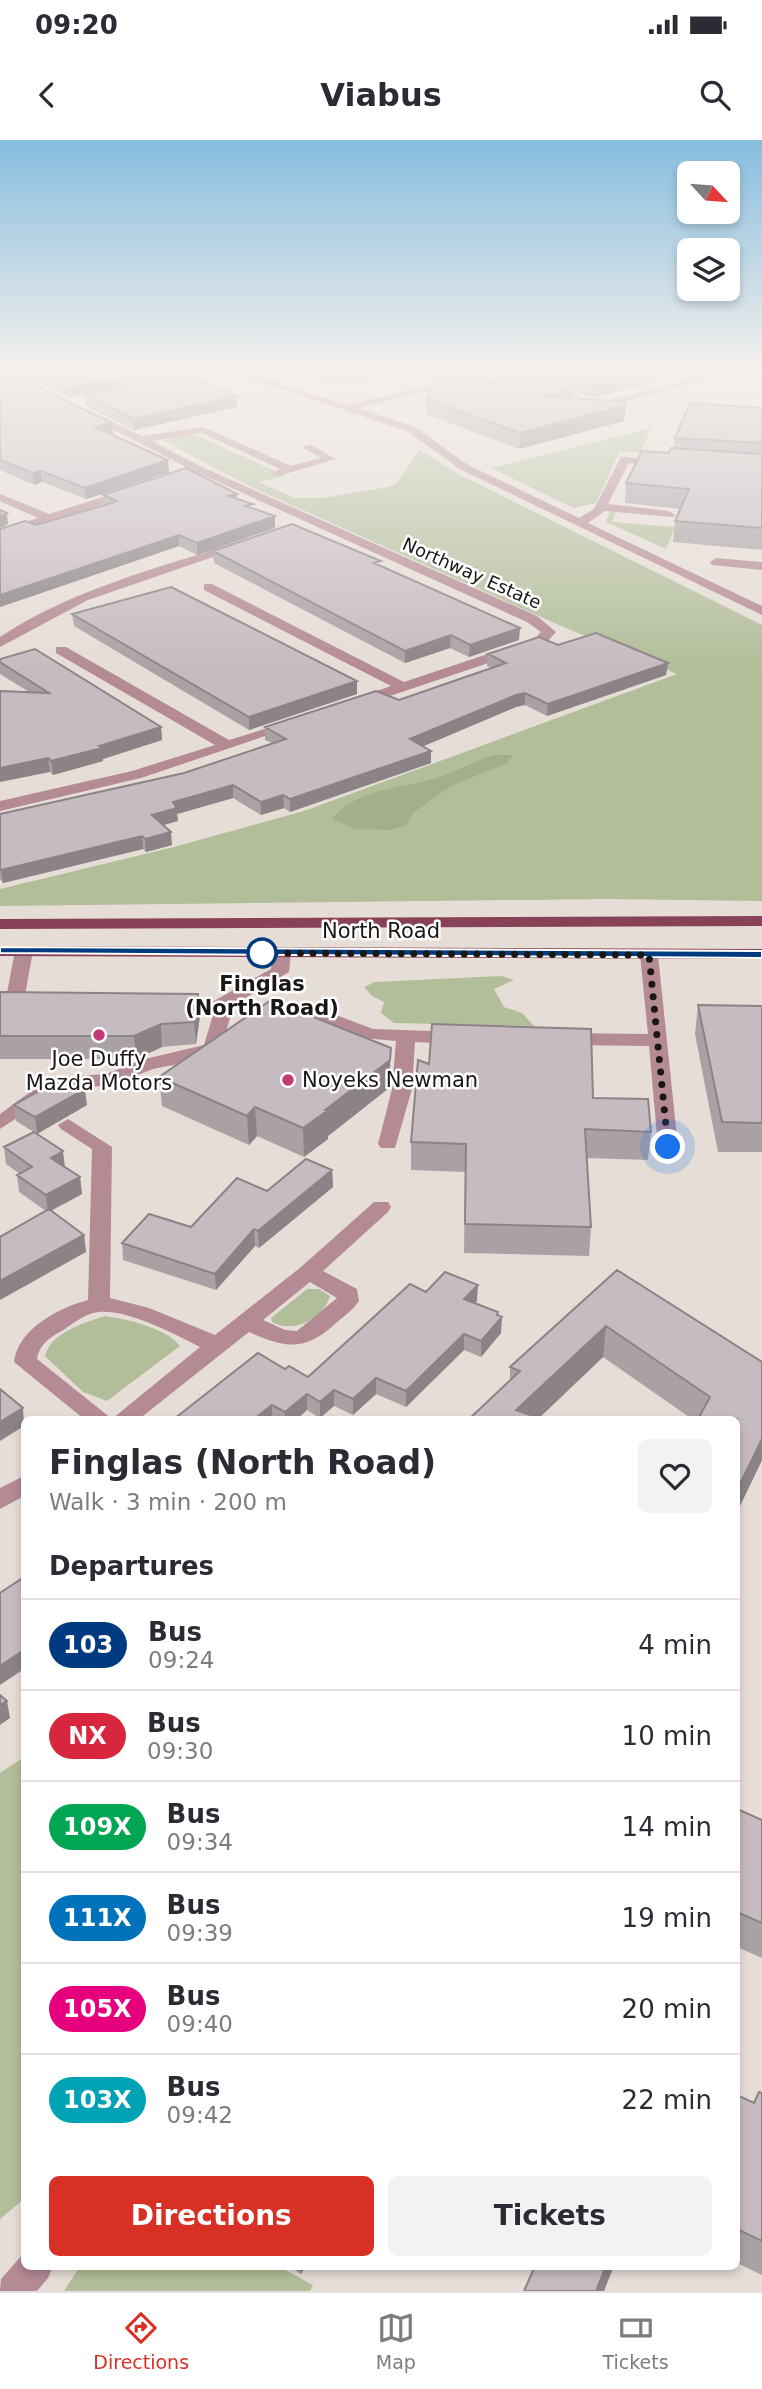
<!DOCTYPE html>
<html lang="en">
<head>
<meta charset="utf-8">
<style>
	body { margin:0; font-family:"DejaVu Sans",sans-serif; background:#f2f2f3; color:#2b2b33; height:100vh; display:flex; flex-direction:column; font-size:26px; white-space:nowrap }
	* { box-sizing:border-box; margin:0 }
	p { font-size:23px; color:#7c7c81 }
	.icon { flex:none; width:38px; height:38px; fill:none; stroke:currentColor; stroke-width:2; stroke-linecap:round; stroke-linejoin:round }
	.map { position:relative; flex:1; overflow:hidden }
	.drawer { position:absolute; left:21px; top:1276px; width:719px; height:854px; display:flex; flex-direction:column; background:#fff; border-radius:10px; box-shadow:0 4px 10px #0003 }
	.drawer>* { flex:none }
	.badge { padding:0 14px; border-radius:23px; font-size:24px; line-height:46px }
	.needle { width:46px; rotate:116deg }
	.buttons { position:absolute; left:677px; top:21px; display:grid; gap:14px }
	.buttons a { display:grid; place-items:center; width:63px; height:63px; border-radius:10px; background:#fff; box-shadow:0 4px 10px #0003; font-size:35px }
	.you { position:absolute; width:35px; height:35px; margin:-18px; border:5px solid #fff; border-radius:50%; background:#1a73e8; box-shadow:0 0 0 10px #1a73e833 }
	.map>.badge { position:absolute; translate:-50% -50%; box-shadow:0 0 0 4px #fff }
	h2 { padding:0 28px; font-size:26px; line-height:63px }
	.round { display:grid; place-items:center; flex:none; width:74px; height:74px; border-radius:10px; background:#f2f2f3 }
	.overview { display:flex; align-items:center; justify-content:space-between; height:119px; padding:0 28px }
	h1 { font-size:33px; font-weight:800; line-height:52px }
	.primary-button { display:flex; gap:14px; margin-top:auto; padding:14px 28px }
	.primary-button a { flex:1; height:80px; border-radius:10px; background:#d93025; color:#fff; font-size:28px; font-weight:800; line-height:80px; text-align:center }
	.primary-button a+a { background:#f2f2f3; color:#2b2b33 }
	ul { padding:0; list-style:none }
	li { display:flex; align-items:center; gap:21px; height:91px; padding:0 28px; border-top:2px solid #e1e1e2 }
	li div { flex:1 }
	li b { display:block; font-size:26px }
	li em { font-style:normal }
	li .badge { min-width:77px; font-weight:700; text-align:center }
	.status { display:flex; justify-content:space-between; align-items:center; height:49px; padding:0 35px; background:#fff; direction:ltr }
	.status svg { height:19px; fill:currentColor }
	header { display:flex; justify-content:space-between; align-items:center; height:91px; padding:0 28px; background:#fff; font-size:32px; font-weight:800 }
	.dock { display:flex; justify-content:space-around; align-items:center; height:98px; border-top:2px solid #e1e1e2; background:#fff; font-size:19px; color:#7c7c81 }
	.dock a { display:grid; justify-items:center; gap:4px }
	.dock .active { color:#d93025 }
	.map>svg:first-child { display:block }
	.green { fill:#b2be9a }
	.forest { fill:#a2af88 }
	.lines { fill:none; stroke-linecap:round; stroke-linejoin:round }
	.minor { fill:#b48a95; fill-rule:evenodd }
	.major { fill:#884257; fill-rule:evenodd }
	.wall { fill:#aaa1a5 }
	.shaded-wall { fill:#8b8386 }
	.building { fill:#c6bbc0; stroke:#8b8386; stroke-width:2 }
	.line { fill:#003b80; stroke:#fff; stroke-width:2 }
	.walk { stroke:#1b1715; stroke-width:7; stroke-dasharray:0 12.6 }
	.stop-dot { fill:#fff; stroke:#003b80; stroke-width:3.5 }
	.poi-dot { fill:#c23976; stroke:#fff; stroke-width:2.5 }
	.labels { text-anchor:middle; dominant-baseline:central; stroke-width:5; stroke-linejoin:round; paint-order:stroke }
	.far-street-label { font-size:18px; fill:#1b1715; stroke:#fff }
	.street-label { font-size:21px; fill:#1b1715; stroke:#fff }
	.stop-label { font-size:21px; font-weight:bold; fill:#1b1715; stroke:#fff }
	.poi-label { font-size:21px; fill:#1b1715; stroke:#fff }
</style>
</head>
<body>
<div class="status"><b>09:20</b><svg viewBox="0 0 49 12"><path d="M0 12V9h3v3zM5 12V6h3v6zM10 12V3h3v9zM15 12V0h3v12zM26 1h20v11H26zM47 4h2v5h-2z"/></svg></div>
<header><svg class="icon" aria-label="back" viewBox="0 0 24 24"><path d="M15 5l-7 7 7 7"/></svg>Viabus<svg class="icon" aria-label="search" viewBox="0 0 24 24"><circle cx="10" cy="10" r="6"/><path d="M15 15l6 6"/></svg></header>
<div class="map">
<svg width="762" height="2151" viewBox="0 0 762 2151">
	<rect width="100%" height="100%" fill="#e7ddd7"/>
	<path class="green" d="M651 288 640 313 620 311 596 363 574 368 491 328Z
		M194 294 286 336 258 342 295 358H323L388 347 397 343 419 310 462 336 762 485V761L607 759 0 766V749L174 707 304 671 677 534 561 486 247 345 162 300Z
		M610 371 616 372 612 382 675 387 666 409 606 382Z
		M501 836 514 840 494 849 504 867 522 873 534 886 394 883 381 873 384 862 372 856 364 847 375 842Z
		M307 1149H319L330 1156C323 1179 293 1194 272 1182L271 1178Z
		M105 1176C126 1179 167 1188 180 1206L107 1261 83 1252 45 1216C51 1192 84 1183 105 1176Z
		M24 1617V2059L0 2079V1633Z
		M80 2126H278L313 2145 310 2151H64Z"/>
	<path class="forest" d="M493 615H514L505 624 451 646 414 672 406 685 390 690 355 689 332 679C355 649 403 648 437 638 456 632 474 621 493 615Z"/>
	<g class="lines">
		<path class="minor" d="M224 230H239L347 265 496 230H514L358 268 415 287 468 325 579 378 594 369 621 317 669 320V324L665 325 629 323 608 364 669 371 675 375 673 377 605 371 588 383 762 466V475L460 329 407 291Z
			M559 230H577L538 241 598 263 689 239 665 230H681L705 239 597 269 522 241Z
			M87 269 142 296 203 287 291 326 321 318 302 307 311 305 336 319 278 336 272 333 280 329 202 293 152 301 202 327 537 476 556 492 545 504 363 565H353V559L391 546 204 450V444H212L404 542 535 498 541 492 527 482 194 331 83 274 82 272Z
			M129 349 135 352 133 354 0 398V390L38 378 0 361V354L49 374Z
			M235 403 245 406 88 460 0 507V497C71 450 154 429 235 403Z
			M716 418 762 422V430L712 425 710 422Z
			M56 507H66L229 600 291 581 298 585 141 638 0 671V661L132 631 215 605 56 513Z
			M24 806 33 811 25 855 46 866 43 870H31L6 858 15 811Z
			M282 808 291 813 289 832 227 869 231 875 220 912 204 919 153 929 109 946 73 947 44 960 0 989V974L30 952 63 937 106 934 141 920 204 905 213 875 211 872H171L162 867 165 863 212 862 271 829 273 813Z
			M649 810 658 815 678 1007 668 1013 658 1007 649 906 564 905 555 899 564 893 648 894 640 815Z
			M307 864 373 889 459 892 468 898 459 904 415 902 412 949 395 1008H381L378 1004 392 949 396 901 363 898 301 873 298 869Z
			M68 979 112 1007 110 1158 149 1168 215 1195 301 1127 374 1062H388L391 1067 388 1072 323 1131 357 1149 359 1161C353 1170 343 1177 335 1184 304 1212 285 1208 249 1192L139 1279H112L200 1207C175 1194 121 1165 93 1173 83 1176 73 1183 65 1189 51 1197 40 1203 37 1219L112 1279H84L14 1222C18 1189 58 1168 88 1160L92 1009 61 989 58 985ZM310 1142 337 1158 297 1191 285 1190 263 1180Z
			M24 1336V1356L0 1369V1348Z
			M24 2113V2126H53L48 2138 37 2151H0L1 2139Z"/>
		<path class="major" d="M762 776V786L0 789V779Z
			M0 806 762 809V819L0 816Z"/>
	</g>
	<path class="wall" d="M0 230 113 294H112L169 332 86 359 42 342 34 345 0 330Z
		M12 230H162V239L237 267 134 290 86 266 85 255H86L69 258Z
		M293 230H401L335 245Z
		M552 230H658L657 241 592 258 574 251 573 258 626 265 624 281 519 309 426 274V259L494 242 552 239Z
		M762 268V410L673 402 675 381 680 369 625 363 626 343 674 309 675 298Z
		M103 355 237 359 253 369 275 388 197 415 179 406 0 467V389L36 385 104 365Z
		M213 411 381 425 519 500 469 517 450 508 405 523 214 423Z
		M72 474 357 554 249 590 74 486Z
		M558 505 668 523 666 535 547 576 525 565 516 567 423 606 431 623 290 672 284 668 261 675 233 658 177 674 178 681 163 685 172 705 146 712 143 709 3 743 0 739V674L184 633 272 603 265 600V587L399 560 492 528 487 526 488 514Z
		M0 519 161 587 162 600 103 619V621L53 635 50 632 29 552 0 534Z
		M0 852 200 876 196 904 162 907 136 919H0Z
		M698 865 762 866V1012H718L695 894Z
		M429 924 593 958 651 992 648 1020 587 1018 591 1087 589 1116 464 1113 465 1032 411 1030V1002Z
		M390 936 389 948 328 996V999L304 1017 257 996 249 1005 162 966 159 937Z
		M14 965H87L37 994 16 981Z
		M4 1007 64 1027 80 1037 82 1054 51 1071 84 1095 86 1112 46 1071 19 1052 17 1035 20 1034 6 1024Z
		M332 1030 333 1047 259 1108 255 1106 216 1150 123 1120 122 1103 191 1087 267 1051Z
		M617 1130 762 1222V1320L737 1372V1279H692L603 1217 539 1278 542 1279H469L510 1241V1227Z
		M426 1152 477 1161 475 1163 498 1175 501 1193 481 1217 464 1210 406 1267 376 1254 353 1275 334 1266 320 1278 307 1270 297 1279H174L285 1229 308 1237Z
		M737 1669 762 1680V1818L737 1807Z
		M762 1953V2135L737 2123V1955L754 1963Z
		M288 2126H305L301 2134Z"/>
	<path class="shaded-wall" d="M162 230V240L69 258 68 248Z
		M335 230H401L335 245Z
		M606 230H658L657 241 592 258 593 233Z
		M574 248 573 263 542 256Z
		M237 256V267L134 290 133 279Z
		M626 265 624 281 519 309 520 293Z
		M112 283 113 294 96 298 95 287Z
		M168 320 169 332 86 359 85 348Z
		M41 331 42 342 34 345 33 333Z
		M237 354V365L228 356Z
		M7 373 8 384 0 388V376Z
		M275 376V388L197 415V403Z
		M179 395V406L0 467V455Z
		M520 488 519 500 469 517 470 505Z
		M451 495 450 508 405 523V511Z
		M668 523 666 535 547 576 548 564Z
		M357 541V554L249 590V577Z
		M525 553V565L516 567 410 612V599L516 555Z
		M161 587 162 600 103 619V621L53 635 51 621Z
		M431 611V623L290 672V659Z
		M48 618 50 632 0 642V628Z
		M233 645V658L177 674 178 681 153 688 152 675 173 662Z
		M283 655 284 668 261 675V662Z
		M171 692 172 705 146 712 145 699Z
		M142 696 143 709 3 743 1 730Z
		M198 854 200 876 196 904 194 882Z
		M161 884 162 907 136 919 134 896Z
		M391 908 389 948 328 996V999L304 1017 303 988Z
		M85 949 87 965 37 994 35 977Z
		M255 967 257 996 249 1005 247 976Z
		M63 1011 65 1028 51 1018Z
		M332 1030 333 1047 259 1108 258 1091Z
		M80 1037 82 1054 48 1072 46 1055Z
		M254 1089 255 1106 216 1150 215 1134Z
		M84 1095 86 1112 0 1160V1141Z
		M478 1145 477 1161 464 1175V1159Z
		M498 1172V1181L502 1177 501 1193 481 1217V1201Z
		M606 1186 603 1217 538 1279 516 1270Z
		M464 1194V1210L406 1267V1251Z
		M376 1238V1254L353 1275V1259Z
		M334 1250V1266L320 1278V1262Z
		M307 1254V1270L297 1279H285V1272Z
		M272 1265V1279H254Z
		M23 1268 24 1286 0 1301V1282Z
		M762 1299V1320L737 1372V1350Z
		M24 1510V1529L0 1545V1526Z
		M7 1561 10 1578 0 1585V1565Z
		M300 2126H305L301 2134Z
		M606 2126H614L604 2151H596Z"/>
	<path class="building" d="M0 230H4L112 283 95 287 168 320 85 348 41 331 33 333 0 320Z
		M32 230H159L68 248Z
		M584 230H606L593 233Z
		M458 231 494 242 533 233 574 248 542 256 625 262 626 265 520 293 426 259 441 235Z
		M172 234 185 239 191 237 237 256 133 279 85 255 170 237Z
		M690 263 762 268V303L675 298Z
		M671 308 762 314V388L675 381 689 349 626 343 642 311 669 313Z
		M186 328 237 354 228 356 253 364 246 366 275 376 197 403 179 395 0 455V389L25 381 36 385 115 362 117 361 103 355Z
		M0 370 7 373 0 376Z
		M292 384 381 421 374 423 520 488 470 505 451 495 405 511 213 411Z
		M171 447 357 541 249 577 72 474Z
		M596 493 668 523 548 564 525 553 516 555 410 599 431 611 290 659 283 655 261 662 233 645 173 662 177 668 152 675 171 692 145 699 142 696 1 730 0 728V674L184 633 286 599 265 587 376 551 399 560 506 523 488 514 539 497 558 505Z
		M35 509 161 587 99 606 102 608 51 621 48 618 0 628V551L49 553 0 522V519Z
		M0 852 198 854 194 882 161 884 134 896H0Z
		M271 860 391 908 390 920 325 970 327 971 303 988 255 967 247 976 159 937Z
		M698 865 762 866V983L722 982Z
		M432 884 591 889 593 958 648 959 651 992 585 989 591 1087 465 1084 466 1004 411 1002 418 920 429 924Z
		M64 937 85 949 35 977 14 965Z
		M34 992 63 1011 51 1018 80 1037 46 1055 17 1035 32 1027 4 1007Z
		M306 1019 332 1030 258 1091 254 1089 215 1134 122 1103 149 1074 191 1087 237 1038 267 1051Z
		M49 1069 84 1095 0 1141V1097Z
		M617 1130 762 1222V1299L737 1350V1279H698L710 1257 606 1186 516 1270 542 1279H469L520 1231 510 1227Z
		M445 1132 478 1145 464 1159 498 1172 497 1175 502 1177 481 1201 464 1194 406 1251 376 1238 353 1259 334 1250 320 1262 307 1254 285 1272 272 1265 254 1279H174L258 1213 285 1229 289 1226 308 1237 410 1144 426 1152Z
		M0 1249 23 1268 0 1282Z
		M24 1437V1510L0 1526V1453Z
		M0 1555 7 1561 0 1565Z
		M737 1669 762 1680V1783L737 1772Z
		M759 1952 762 1953V2101L737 2089V1955L754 1963Z
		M535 2126H606L596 2151H524Z"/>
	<linearGradient id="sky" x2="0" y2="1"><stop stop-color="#87bddf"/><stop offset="0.43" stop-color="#f4f0ed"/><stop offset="1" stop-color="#f4f0ed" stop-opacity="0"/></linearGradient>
	<rect width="762" height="531" fill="url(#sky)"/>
	<path class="line" d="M0 807 762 811V818L0 813Z"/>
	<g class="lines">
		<path class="walk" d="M262 813H256L649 815 668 1007"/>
	</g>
	<circle class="stop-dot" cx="262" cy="813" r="14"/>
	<g class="poi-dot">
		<circle cx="99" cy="895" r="7"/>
		<circle cx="288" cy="940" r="7"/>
	</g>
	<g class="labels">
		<g class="far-street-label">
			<text transform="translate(472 433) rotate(24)">Northway Estate</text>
		</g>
		<g class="street-label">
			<text x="381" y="791">North Road</text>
		</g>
		<g class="stop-label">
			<text x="262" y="844">Finglas<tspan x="262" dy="24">(North Road)</tspan></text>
		</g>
		<g class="poi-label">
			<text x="99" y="919">Joe Duffy<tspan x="99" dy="24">Mazda Motors</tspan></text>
			<text x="302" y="940" text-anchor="start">Noyeks Newman</text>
		</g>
	</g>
</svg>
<div class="buttons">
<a><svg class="needle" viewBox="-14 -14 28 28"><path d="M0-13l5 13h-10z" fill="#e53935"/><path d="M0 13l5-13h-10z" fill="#7c7c81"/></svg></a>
<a><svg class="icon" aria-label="layers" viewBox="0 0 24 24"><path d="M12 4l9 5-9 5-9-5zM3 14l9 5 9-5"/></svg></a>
</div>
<div class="you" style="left:668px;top:1007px"></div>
<section class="drawer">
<div class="overview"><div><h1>Finglas (North Road)</h1><p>Walk · 3 min · 200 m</p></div><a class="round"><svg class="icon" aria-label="heart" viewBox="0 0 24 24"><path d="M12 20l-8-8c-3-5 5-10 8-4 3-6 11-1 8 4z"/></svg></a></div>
<h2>Departures</h2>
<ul>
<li><span class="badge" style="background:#003b80;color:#fff">103</span><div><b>Bus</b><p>09:24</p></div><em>4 min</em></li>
<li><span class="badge" style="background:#d7263d;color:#fff">NX</span><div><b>Bus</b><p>09:30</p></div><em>10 min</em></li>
<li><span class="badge" style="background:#00a651;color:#fff">109X</span><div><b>Bus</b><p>09:34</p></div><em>14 min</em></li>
<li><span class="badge" style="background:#0072bc;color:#fff">111X</span><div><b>Bus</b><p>09:39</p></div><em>19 min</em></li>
<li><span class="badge" style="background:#e6007e;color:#fff">105X</span><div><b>Bus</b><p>09:40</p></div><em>20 min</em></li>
<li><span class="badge" style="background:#00a3b4;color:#fff">103X</span><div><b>Bus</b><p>09:42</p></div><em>22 min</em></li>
</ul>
<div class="primary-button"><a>Directions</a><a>Tickets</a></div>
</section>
</div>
<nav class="dock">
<a class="active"><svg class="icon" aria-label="directions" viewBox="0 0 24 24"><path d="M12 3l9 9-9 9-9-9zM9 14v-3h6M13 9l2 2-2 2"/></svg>Directions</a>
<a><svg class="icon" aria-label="map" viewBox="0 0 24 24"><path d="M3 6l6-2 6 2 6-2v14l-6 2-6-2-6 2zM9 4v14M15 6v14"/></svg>Map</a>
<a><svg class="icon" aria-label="tickets" viewBox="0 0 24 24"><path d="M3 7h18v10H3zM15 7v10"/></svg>Tickets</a>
</nav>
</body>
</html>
